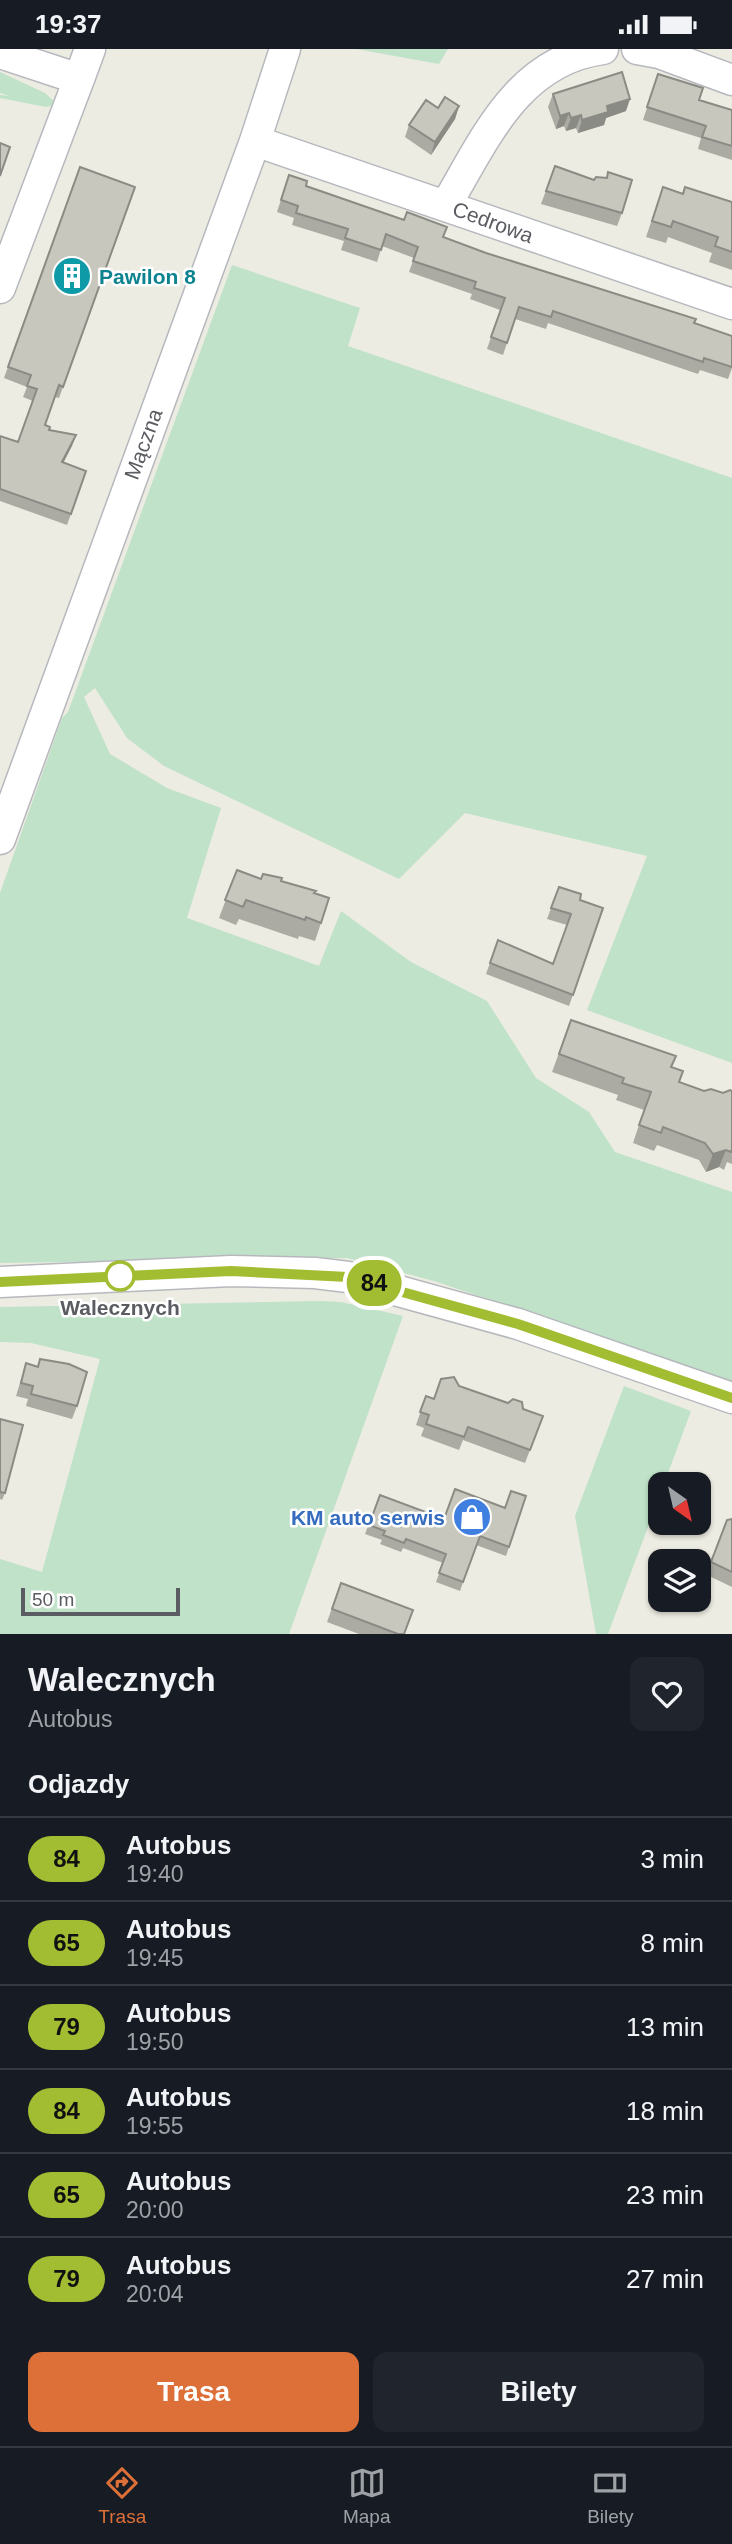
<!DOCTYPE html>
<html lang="pl">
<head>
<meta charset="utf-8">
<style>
	body { margin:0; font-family:Arial,sans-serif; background:#20242c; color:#f1f3f6; height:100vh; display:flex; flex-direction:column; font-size:26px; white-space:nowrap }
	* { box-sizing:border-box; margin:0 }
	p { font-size:23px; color:#9ea1a6 }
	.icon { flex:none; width:38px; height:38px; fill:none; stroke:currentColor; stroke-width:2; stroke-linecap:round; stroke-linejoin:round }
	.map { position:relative; height:1585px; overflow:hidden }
	.panel { display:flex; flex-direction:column; background:#171b24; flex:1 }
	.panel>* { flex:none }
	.badge { padding:0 14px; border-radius:23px; font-size:24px; line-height:46px }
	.needle { width:46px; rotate:146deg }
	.tools { position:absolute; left:648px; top:1423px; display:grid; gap:14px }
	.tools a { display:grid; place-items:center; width:63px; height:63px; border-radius:14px; background:#171b24; box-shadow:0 2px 5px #0004; font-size:35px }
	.scale { position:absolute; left:21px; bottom:18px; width:159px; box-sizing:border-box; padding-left:7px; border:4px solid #5a5c62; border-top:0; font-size:19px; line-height:24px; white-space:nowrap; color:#5a5c62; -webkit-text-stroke:5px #fff; paint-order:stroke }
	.map>.badge { position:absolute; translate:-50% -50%; box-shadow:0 0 0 4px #fff }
	h2 { padding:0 28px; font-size:26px; line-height:63px }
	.round { display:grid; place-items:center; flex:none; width:74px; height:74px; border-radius:14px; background:#20242c }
	.head { display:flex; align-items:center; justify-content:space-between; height:119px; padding:0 28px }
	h1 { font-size:33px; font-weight:700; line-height:52px }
	.cta { display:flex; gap:14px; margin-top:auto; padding:14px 28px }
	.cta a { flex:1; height:80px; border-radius:14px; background:#dc7038; color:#fff; font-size:28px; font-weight:700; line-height:80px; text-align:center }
	.cta a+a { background:#20242c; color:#f1f3f6 }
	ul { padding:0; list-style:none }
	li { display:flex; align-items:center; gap:21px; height:84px; padding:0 28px; border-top:2px solid #363941 }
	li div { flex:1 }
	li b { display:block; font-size:26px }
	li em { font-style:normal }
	li .badge { min-width:77px; font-weight:700; text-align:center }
	.status { display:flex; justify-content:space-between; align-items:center; height:49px; padding:0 35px; background:#171b24; direction:ltr }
	.status svg { height:19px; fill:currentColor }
	.dock { display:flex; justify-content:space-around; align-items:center; height:98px; border-top:2px solid #363941; background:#171b24; font-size:19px; color:#9ea1a6 }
	.dock a { display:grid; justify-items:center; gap:4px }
	.dock .selected { color:#dc7038 }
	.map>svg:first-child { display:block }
	.green { fill:#c0e2c9 }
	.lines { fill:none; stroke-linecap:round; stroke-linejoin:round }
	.minor-casing { stroke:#b7b8be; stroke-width:33 }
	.minor { stroke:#fff; stroke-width:30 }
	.wall { fill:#ababa3 }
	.shaded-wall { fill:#8b8b85 }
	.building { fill:#c7c7be; stroke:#8b8b85; stroke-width:2 }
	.line-casing { stroke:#fff; stroke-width:16 }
	.line { stroke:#a2bd31; stroke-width:10 }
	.stop-dot { fill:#fff; stroke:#a2bd31; stroke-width:3.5 }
	.labels { text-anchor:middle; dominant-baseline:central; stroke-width:5; stroke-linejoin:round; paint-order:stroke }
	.street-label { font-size:21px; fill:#5a5c62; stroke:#fff }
	.culture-label { font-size:21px; font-weight:bold; fill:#0d838f; stroke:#fff; text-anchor:start }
	.stop-label { font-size:21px; font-weight:bold; fill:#5a5c62; stroke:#fff }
	.shop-label { font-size:21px; font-weight:bold; fill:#366cbe; stroke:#fff; text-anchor:end }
</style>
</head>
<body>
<div class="status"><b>19:37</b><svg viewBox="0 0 49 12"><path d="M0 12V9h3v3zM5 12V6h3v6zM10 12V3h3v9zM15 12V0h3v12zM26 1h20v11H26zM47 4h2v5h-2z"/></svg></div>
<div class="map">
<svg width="732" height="1585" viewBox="0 0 732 1585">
	<rect width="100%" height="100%" fill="#ecece2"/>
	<path class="green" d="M356 0H448L439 15Z
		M0 23 45 44 57 55 46 58 0 49V46L10 47 0 44Z
		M232 216 360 259 348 297 732 429V1014L587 961 647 807 465 764 399 830 164 717 127 689 95 639 84 648 110 705 167 739 221 759 187 869 319 917 341 862 411 913 487 952 536 1029 589 1063 615 1103 732 1143V1332L434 1232 347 1209 0 1214V844L62 669 68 663Z
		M319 1252 341 1253 403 1267 289 1585H0V1510L42 1523 100 1310 31 1294 0 1293V1258Z
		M624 1337 691 1362 664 1435H660V1446L608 1585H596L575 1467Z"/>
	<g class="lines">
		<defs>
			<path id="minor" d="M637 0 659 4 732 31
				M0 4 79 30 0 239
				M79 30 90 0
				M255 92 732 255
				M446 156C485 90 518 11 603 0
				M0 790 255 92 285 0
				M0 1233 231 1222 315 1224 348 1228 518 1275 732 1349"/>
		</defs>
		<use href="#minor" class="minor-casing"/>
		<use href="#minor" class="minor"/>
	</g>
	<path class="wall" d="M658 25 699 51 732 61V111L698 100 701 89 643 71Z
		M553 45 626 62 606 69 604 76 578 84 576 79 566 82 564 77 556 80 548 58Z
		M459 57 455 70 431 106 405 88 409 76 438 59Z
		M555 117 622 164 617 177 541 155Z
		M80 118 135 138 59 349 55 348 45 376 49 381 76 386 63 413 71 465 67 476 0 452V387L18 393 33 352 23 348 27 338 4 329Z
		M289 126 306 137 486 204 732 287V319L728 330 700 321 698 325 548 274 546 280 515 270 503 306 487 300 500 261 470 250 472 245 409 223 414 209 382 197 377 213 341 201 344 192 292 176 294 169 277 163Z
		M663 138 682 145 732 153V221L709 213 712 204 668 188 666 194 646 188Z
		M237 821 261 830 281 832 315 845 321 874 315 892 299 887 298 890 239 870 236 876 219 869Z
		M559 838 580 851 603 859 569 957 486 925 498 891 553 914 567 876 547 870Z
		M571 971 671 1018 679 1033 704 1042 723 1044 732 1042V1115L727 1113 724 1121 719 1118 706 1123 699 1111 657 1096 654 1102 633 1094 644 1061 616 1051 618 1046 552 1023Z
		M26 1314 77 1357 72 1370 26 1357 28 1350 16 1347Z
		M459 1337 543 1367 525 1414 463 1391 459 1401 421 1387 424 1379 416 1376 426 1347 434 1350Z
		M0 1370 5 1444 2 1451 0 1450Z
		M380 1446 444 1470 505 1459 526 1447 506 1507 476 1496 460 1542 436 1533 443 1514 403 1499 401 1503 380 1495 382 1491 365 1485Z
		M732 1470V1538L707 1526 727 1471Z
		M341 1534 404 1585H359L327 1573Z"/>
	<path class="shaded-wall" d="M630 50 626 62 606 69 604 76 578 84 582 71 607 57Z
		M459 57 455 70 431 106 435 93Z
		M569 64 564 77 556 80 560 67Z
		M581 66 576 79 566 82 571 69Z
		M76 386 72 397 58 424 62 413Z
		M726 1101 719 1118 706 1123 713 1105Z"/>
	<path class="building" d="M622 23 630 50 607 57 608 63 582 71 581 66 571 69 569 64 560 67 553 45Z
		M658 25 703 39 699 51 732 61V97L702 88 706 77 647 58Z
		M445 48 459 57 435 93 409 76 426 51 438 59Z
		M0 94 10 98 0 127Z
		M555 117 594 131 596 128 607 129 608 123 632 131 622 164 546 142Z
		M80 118 135 138 63 338 59 336 45 376 50 378 49 381 76 386 62 413 86 422 71 465 0 440V387L18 393 37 340 27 337 31 326 8 318Z
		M289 126 307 132 306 137 404 171 407 163 447 178 443 188 486 204 696 270 694 274 732 287V318L704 309 703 313 553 262 551 268 519 258 507 294 491 288 505 249 474 239 476 233 413 212 418 198 386 185 381 201 345 189 348 180 296 164 298 157 281 151Z
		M663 138 683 145 685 138 732 153V203L715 197 718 188 673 172 671 178 652 172Z
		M237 821 261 830 263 825 282 829 281 832 316 842 314 844 329 849 321 874 306 868 305 871 246 851 243 858 225 851Z
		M559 838 581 845 580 851 603 859 573 946 490 914 498 891 553 915 571 865 551 859Z
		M571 971 676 1007 671 1018 683 1022 679 1033 704 1042 711 1040 723 1044 730 1041 732 1042V1100L731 1103 726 1101 713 1105 705 1094 663 1078 661 1084 639 1076 651 1043 622 1034 624 1029 559 1005Z
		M40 1310 69 1315 87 1323 77 1357 31 1345 33 1337 21 1334 26 1314 38 1318Z
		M454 1328 459 1337 508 1354 513 1350 522 1353 523 1360 543 1367 530 1401 468 1378 464 1388 426 1375 429 1366 420 1363 426 1347 434 1350 441 1330Z
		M0 1370 23 1376 5 1444 0 1443Z
		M455 1440 505 1459 511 1442 526 1447 509 1498 480 1487 463 1533 439 1524 446 1505 406 1490 404 1494 383 1486 385 1482 369 1476 380 1446 444 1470Z
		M732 1470V1523L711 1513 727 1471Z
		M341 1534 413 1561 404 1585H398L332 1560Z"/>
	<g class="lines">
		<defs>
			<path id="line" d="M0 1233 231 1222 348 1228 518 1275 732 1349"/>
		</defs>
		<use href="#line" class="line-casing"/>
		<use href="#line" class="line"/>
	</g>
	<defs>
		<symbol id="building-disc" viewBox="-11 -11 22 22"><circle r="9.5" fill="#0f9aa8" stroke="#fff"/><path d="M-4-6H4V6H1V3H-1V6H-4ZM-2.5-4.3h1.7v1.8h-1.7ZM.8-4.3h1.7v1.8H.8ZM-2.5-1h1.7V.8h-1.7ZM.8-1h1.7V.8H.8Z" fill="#fff"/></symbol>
		<symbol id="shop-disc" viewBox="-11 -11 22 22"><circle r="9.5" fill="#3f7fe0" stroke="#fff"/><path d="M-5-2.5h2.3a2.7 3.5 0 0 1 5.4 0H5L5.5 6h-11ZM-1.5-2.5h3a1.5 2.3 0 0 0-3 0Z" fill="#fff"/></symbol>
	</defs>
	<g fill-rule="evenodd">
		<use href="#building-disc" x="50" y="205" width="44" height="44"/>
		<use href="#shop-disc" x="450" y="1446" width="44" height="44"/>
	</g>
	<circle class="stop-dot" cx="120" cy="1227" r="14"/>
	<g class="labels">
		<g class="street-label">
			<text transform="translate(493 173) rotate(20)">Cedrowa</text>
			<text transform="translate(143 395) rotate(-70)">Mączna</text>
		</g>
		<g class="culture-label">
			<text x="99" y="227">Pawilon 8</text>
		</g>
		<g class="stop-label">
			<text x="120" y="1258">Walecznych</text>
		</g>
		<g class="shop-label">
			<text x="445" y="1468">KM auto serwis</text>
		</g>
	</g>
</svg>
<div class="tools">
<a><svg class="needle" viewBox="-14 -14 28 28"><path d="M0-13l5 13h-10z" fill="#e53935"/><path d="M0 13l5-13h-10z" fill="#9ea1a6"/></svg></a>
<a><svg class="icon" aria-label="layers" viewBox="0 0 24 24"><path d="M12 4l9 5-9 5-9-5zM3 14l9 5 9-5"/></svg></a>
</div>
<div class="scale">50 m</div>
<b class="badge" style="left:374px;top:1234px;background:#a2bd31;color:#111">84</b>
</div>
<section class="panel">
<div class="head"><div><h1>Walecznych</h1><p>Autobus</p></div><a class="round"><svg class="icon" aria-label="heart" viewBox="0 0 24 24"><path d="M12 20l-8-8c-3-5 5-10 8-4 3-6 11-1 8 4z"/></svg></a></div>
<h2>Odjazdy</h2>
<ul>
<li><span class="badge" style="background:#a2bd31;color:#111">84</span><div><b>Autobus</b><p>19:40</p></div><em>3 min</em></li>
<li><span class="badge" style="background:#a2bd31;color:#111">65</span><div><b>Autobus</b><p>19:45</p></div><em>8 min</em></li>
<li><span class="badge" style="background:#a2bd31;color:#111">79</span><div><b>Autobus</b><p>19:50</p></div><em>13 min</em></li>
<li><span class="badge" style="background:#a2bd31;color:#111">84</span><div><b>Autobus</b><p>19:55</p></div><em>18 min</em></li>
<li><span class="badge" style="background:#a2bd31;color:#111">65</span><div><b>Autobus</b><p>20:00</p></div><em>23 min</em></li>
<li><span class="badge" style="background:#a2bd31;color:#111">79</span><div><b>Autobus</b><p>20:04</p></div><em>27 min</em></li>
</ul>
<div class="cta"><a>Trasa</a><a>Bilety</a></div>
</section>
<nav class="dock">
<a class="selected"><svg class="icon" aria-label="directions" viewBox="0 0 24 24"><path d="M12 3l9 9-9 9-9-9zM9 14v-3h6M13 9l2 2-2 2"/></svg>Trasa</a>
<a><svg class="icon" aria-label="map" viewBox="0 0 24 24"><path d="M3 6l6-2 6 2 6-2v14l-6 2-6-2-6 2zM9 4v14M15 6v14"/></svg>Mapa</a>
<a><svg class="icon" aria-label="tickets" viewBox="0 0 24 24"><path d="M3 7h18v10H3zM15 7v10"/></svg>Bilety</a>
</nav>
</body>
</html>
